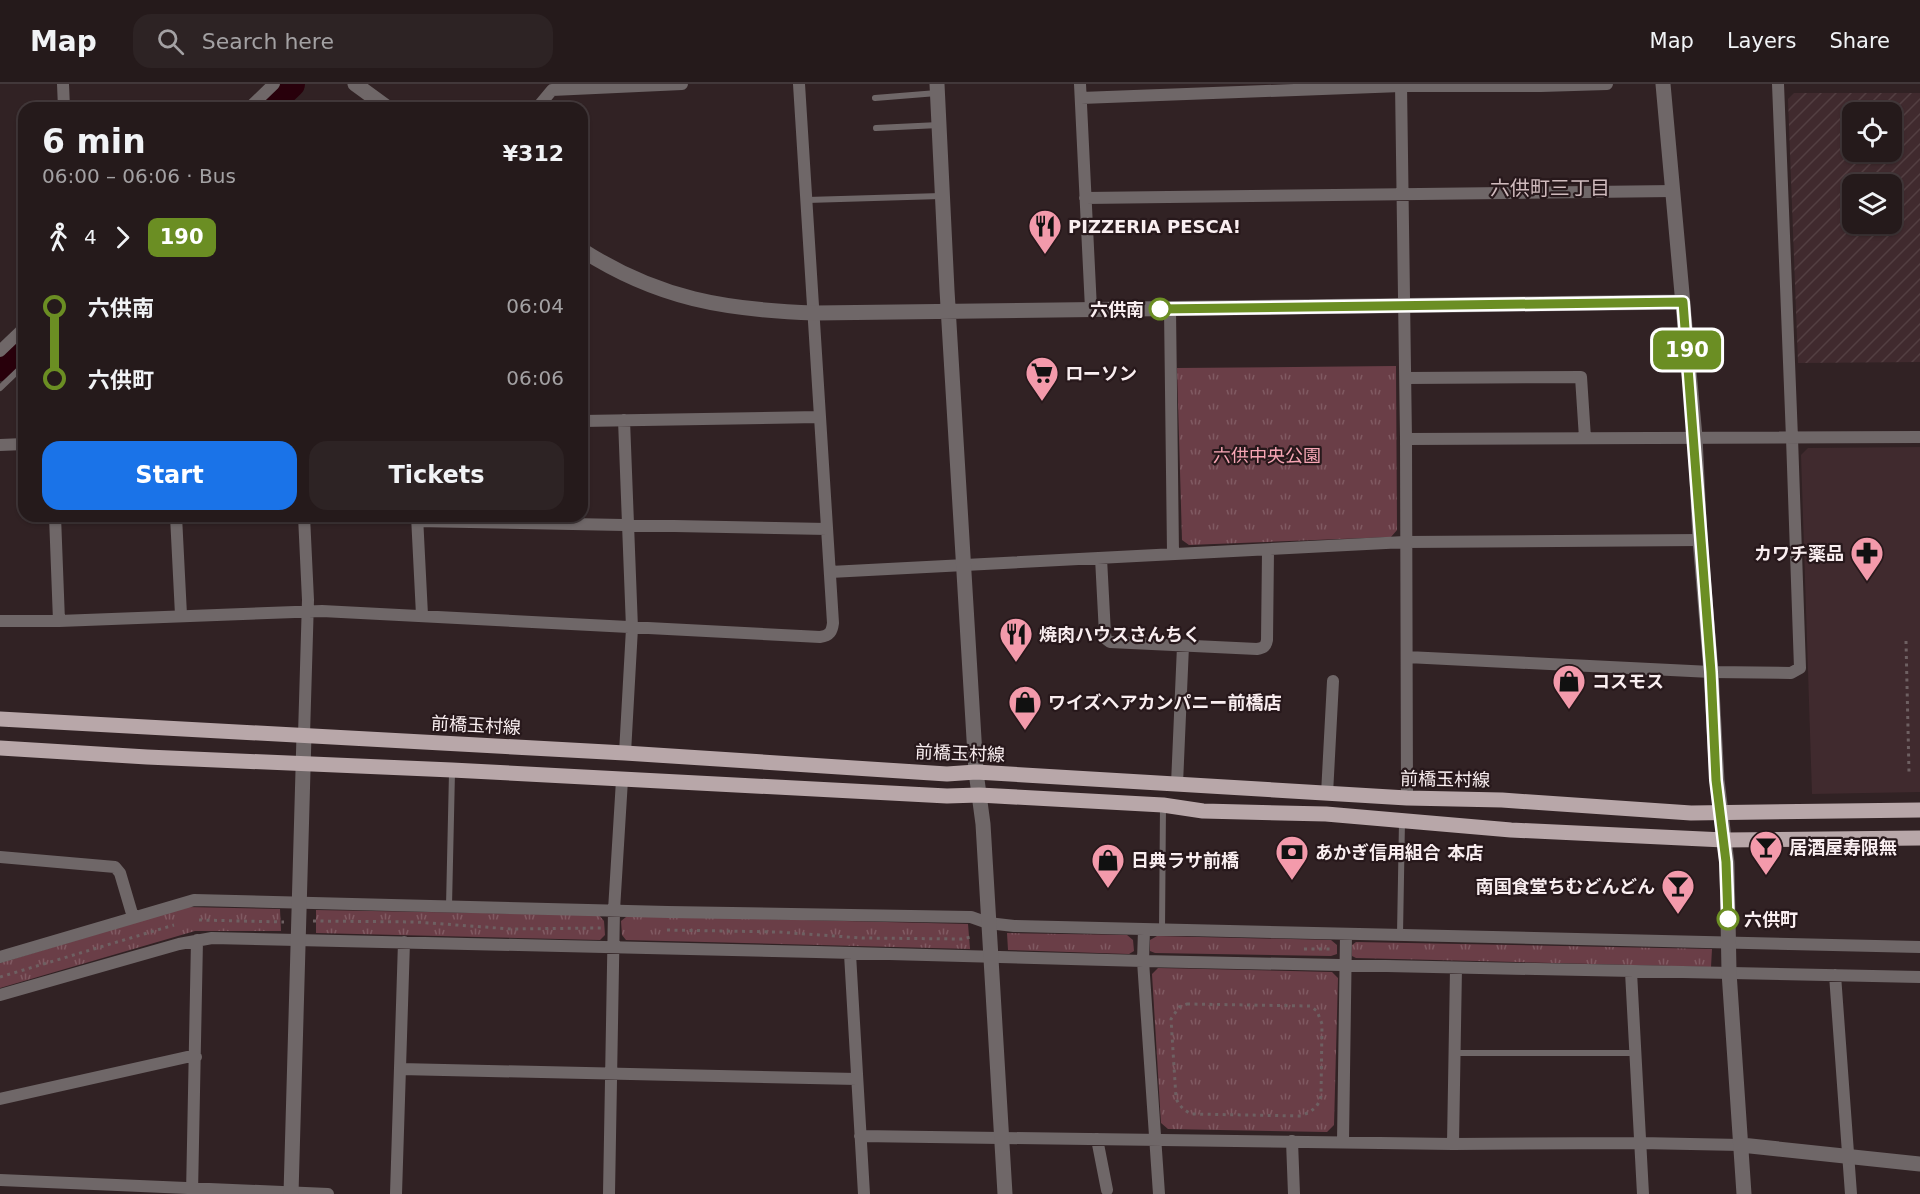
<!DOCTYPE html>
<html lang="en">
<head>
<meta charset="utf-8">
<style>
	body { margin:0; font-family:"DejaVu Sans","Noto Sans JP",sans-serif; background:#2d2324; color:#f1f3f6; height:100vh; display:flex; flex-direction:column; font-size:22px; white-space:nowrap }
	* { box-sizing:border-box; margin:0 }
	p { font-size:20px; color:#a3a1a3 }
	.icon { flex:none; width:33px; height:33px; fill:none; stroke:currentColor; stroke-width:2; stroke-linecap:round; stroke-linejoin:round }
	.map { position:relative; flex:1; overflow:hidden }
	.details { position:absolute; left:18px; top:18px; width:570px; height:420px; display:flex; flex-direction:column; background:#251a1b; border-radius:18px; box-shadow:0 2px 4px #0004,0 0 0 2px #42383a }
	.details>* { flex:none }
	.badge { padding:0 12px; border-radius:9px; font-size:21px; line-height:39px }
	.buttons { position:absolute; left:1842px; top:18px; display:grid; gap:12px }
	.buttons a { display:grid; place-items:center; width:60px; height:60px; border-radius:12px; background:#251a1b; box-shadow:0 2px 4px #0004,0 0 0 2px #42383a; font-size:30px }
	.map>.badge { position:absolute; translate:-50% -50%; box-shadow:0 0 0 3px #fff }
	.legs { display:flex; align-items:center; gap:9px; height:66px; padding:0 24px; font-size:20px }
	.legs p { margin-inline-start:auto }
	.summary { display:flex; align-items:center; justify-content:space-between; height:102px; padding:0 24px }
	h1 { font-size:33px; font-weight:800; line-height:45px }
	.button { display:flex; gap:12px; margin-top:auto; padding:12px 24px }
	.button a { flex:1; height:69px; border-radius:18px; background:#1a73e8; color:#fff; font-size:24px; font-weight:800; line-height:69px; text-align:center }
	.button a+a { background:#2d2324; color:#f1f3f6 }
	ul { padding:0 24px; list-style:none }
	li { display:flex; align-items:center; gap:21px; height:72px; font-size:22px }
	li i { display:grid; place-items:center; width:9px; height:100%; margin:0 8px; background:currentColor }
	li i::after { content:''; width:15px; height:15px; margin:-8px; border:4px solid; border-radius:50%; background:#251a1b }
	li p { margin-inline-start:auto }
	li:first-child i { background:linear-gradient(#0000 50%,currentColor 0) }
	li:last-child i { background:linear-gradient(currentColor 50%,#0000 0) }
	header { display:flex; align-items:center; gap:36px; box-sizing:border-box; height:84px; padding:0 30px; background:#251a1b; border-bottom:2px solid #42383a }
	header strong { font-size:28px }
	nav { display:flex; gap:33px; margin-inline-start:auto; font-size:21px }
	.search { width:420px; height:54px; background:#2d2324; display:flex; align-items:center; gap:15px; box-sizing:border-box; padding:0 21px; border-radius:18px; color:#a3a1a3; font-size:22px }
	.map>svg:first-child { display:block }
	.built { fill:#402a2e }
	.industrial { fill:url(#industrial-furrows); fill-rule:evenodd }
	.park { fill:url(#park-tufts) }
	.lines { fill:none; stroke-linecap:round; stroke-linejoin:round }
	.river { stroke:#28000b; stroke-width:28 }
	.path { stroke:#6e6062; stroke-width:3; stroke-dasharray:3 4.5; stroke-linecap:butt }
	.service { stroke:#6f6768; stroke-width:6 }
	.minor { stroke:#6f6768; stroke-width:12 }
	.tertiary { stroke:#6f6768; stroke-width:15 }
	.primary { stroke:#b8a7a9; stroke-width:15 }
	.line-1-casing { stroke:#fff; stroke-width:14 }
	.line-1 { stroke:#6b8e23; stroke-width:9 }
	.stop-1-dot { fill:#fff; stroke:#6b8e23; stroke-width:3 }
	.labels { text-anchor:middle; dominant-baseline:central; stroke-width:4.5; stroke-linejoin:round; paint-order:stroke }
	.poi-label { font-size:18px; font-weight:bold; fill:#f9eef0; stroke:#27181b; text-anchor:start }
	.stop-label { font-size:18px; font-weight:bold; fill:#f9eef0; stroke:#27181b; text-anchor:end }
	.park-label { font-size:18px; fill:#f7a6b5; stroke:#27181b }
	.street-label { font-size:18px; fill:#f9eef0; stroke:#27181b }
	.neighbourhood-label { font-size:20px; fill:#d0bbbe; stroke:#27181b }
</style>
</head>
<body>
<header>
<strong>Map</strong>
<div class="search"><svg class="icon" aria-label="search" viewBox="0 0 24 24"><circle cx="10" cy="10" r="6"/><path d="M15 15l6 6"/></svg>Search here</div>
<nav><a>Map</a><a>Layers</a><a>Share</a></nav>
</header>
<div class="map">
<svg width="1920" height="1110" viewBox="0 0 1920 1110">
	<defs>
		<pattern id="industrial-furrows" width="10" height="10" patternUnits="userSpaceOnUse" patternTransform="scale(1.5)"><rect width="10" height="10" fill="#402a2e"/><path d="M-1 1l2-2M0 10L10 0M9 11l2-2" fill="none" stroke="#533f42"/></pattern>
		<pattern id="park-tufts" width="24" height="20" patternUnits="userSpaceOnUse" patternTransform="scale(1.5)"><rect width="24" height="20" fill="#6a3e47"/><path d="M3 7l-1-3M5 7V3M7 7l1-3M15 17l-1-3M17 17v-4M19 17l1-3" fill="none" stroke="#805a62"/></pattern>
	</defs>
	<rect width="100%" height="100%" fill="#312224"/>
	<path class="built" d="M1920 363V708L1812 710 1801 371 1808 364Z"/>
	<path class="industrial" d="M1794 9H1920V278L1798 279 1788 15ZM1852 28H1892V68H1852ZM1852 100H1892V140H1852Z"/>
	<path class="park" d="M1396 282 1397 446 1391 453 1189 461 1182 456 1177 284Z
		M187 823 280 825 281 847H195L0 904V879Z
		M316 826 599 831 604 837 605 851 600 856 316 849Z
		M644 832 968 840 970 865 626 856 622 851 621 837 626 833Z
		M1007 849 1127 851 1133 856 1134 867 1129 870 1008 866Z
		M1157 852 1331 856 1337 861V870L1331 872 1155 869 1150 867V856Z
		M1356 858 1712 865 1711 883 1356 874 1352 872V861Z
		M1158 884 1332 888 1338 894 1334 1041 1327 1048 1168 1045 1161 1039 1152 890Z"/>
	<g class="lines">
		<path class="river" d="M266 24 291 0
			M0 283 24 260"/>
		<path class="path" d="M1906 557 1909 688
			M199 836 284 838
			M313 837 416 838 511 845 601 844
			M667 846 778 848 862 854 962 855 971 853
			M1304 865H1333
			M0 893 174 841
			M1187 920 1310 922 1317 927 1322 940 1321 1012C1318 1024 1312 1027 1301 1032L1191 1030C1184 1026 1179 1022 1176 1014L1171 935 1179 923Z"/>
		<path class="service" d="M875 14 937 9
			M876 44 939 41
			M807 116 941 112
			M0 304 24 281
			M55 434 105 432
			M449 822 452 688
			M1162 846 1163 721
			M1400 850 1402 737
			M1455 969H1635"/>
		<path class="minor" d="M63 0 64 24
			M1080 0 1091 225
			M1401 0 1406 355 1407 714
			M1081 14 1401 2H1541L1607 0
			M249 24 274 0
			M537 24 552 6 682 0
			M1085 114 1674 107
			M1170 225 1173 469
			M0 267 24 244
			M1406 294 1581 293 1585 354
			M624 336 632 544 625 669
			M582 337 819 333
			M1406 355 1920 353
			M0 361 24 360
			M55 432 59 537
			M176 432 181 531
			M304 432 308 516 304 651
			M417 432 422 531
			M417 437 827 445
			M1101 474 1105 550 1106 555 1110 558 1257 565C1264 564 1266 562 1267 556L1268 467
			M830 488 1405 458 1700 456
			M0 537H59L322 527 820 553C830 552 832 547 833 539L799 0
			M1407 573 1711 588 1791 589 1800 584 1792 354 1778 0
			M1177 700 1183 562
			M1327 710 1333 597
			M0 773 115 783 120 789 133 833
			M1144 846 1143 877 1159 1110
			M850 870 864 1110
			M0 873 194 816 668 828 971 833 988 839 1014 842 1920 863
			M1631 888 1643 1110
			M1835 891 1851 1110
			M0 911 179 860 212 854 816 868 1143 877 1920 893
			M400 985 857 995
			M0 1015 187 973H196
			M860 1052 1453 1060 1640 1059 1741 1061
			M1097 1055 1107 1106
			M1292 1057 1294 1110
			M1343 1058 1346 850
			M1453 1060 1456 884
			M0 1096 328 1110
			M192 1110 197 856
			M396 1110 404 858
			M609 1110 614 826 622 696"/>
		<path class="tertiary" d="M355 0 388 24
			M937 0 947 206 976 688 983 740 1005 1110
			M1663 0 1695 353 1700 456 1711 588 1717 696 1727 779 1729 888 1744 1110
			M582 166C658 215 726 226 815 229L1683 218
			M1741 1061 1920 1080
			M291 1110 304 651"/>
		<path class="primary" d="M0 635 625 669 947 690 976 688 1407 714 1502 716 1691 729 1920 726
			M0 664 147 673 452 686 947 712 979 711 1163 721 1203 727 1326 730 1511 746 1724 756 1920 754"/>
	</g>
	<g class="lines">
		<defs>
			<path id="line-1" d="M1160 225 1683 218 1711 588 1716 696 1726 778 1728 835"/>
		</defs>
		<use href="#line-1" class="line-1-casing"/>
		<use href="#line-1" class="line-1"/>
	</g>
	<defs>
		<symbol id="restaurant-pin" viewBox="-11 -11 22 30"><path d="M0 17L-7.5 6A9.5 9.5 0 1 1 7.5 6Z" fill="#f39aab" stroke="#27181b"/><path d="M-5-6h1v4h1v-4h1v4h1v-4h1v5L-1.5 .5V6h-2V.5L-5-1ZM5-6V6H3V1.5H1.5Q1.5-4 5-6Z" fill="#111"/></symbol>
		<symbol id="supermarket-pin" viewBox="-11 -11 22 30"><path d="M0 17L-7.5 6A9.5 9.5 0 1 1 7.5 6Z" fill="#f39aab" stroke="#27181b"/><path d="M-6-5.5h2.5l.6 2H6L4.5 2H-2.5L-4.4-4H-6ZM-1.5 3.2a1.3 1.3 0 1 0 .1 0ZM3 3.2a1.3 1.3 0 1 0 .1 0Z" fill="#111"/></symbol>
		<symbol id="pharmacy-pin" viewBox="-11 -11 22 30"><path d="M0 17L-7.5 6A9.5 9.5 0 1 1 7.5 6Z" fill="#f39aab" stroke="#27181b"/><path d="M-2-6h4v4h4v4h-4v4h-4v-4h-4v-4h4Z" fill="#111"/></symbol>
		<symbol id="shop-pin" viewBox="-11 -11 22 30"><path d="M0 17L-7.5 6A9.5 9.5 0 1 1 7.5 6Z" fill="#f39aab" stroke="#27181b"/><path d="M-5-2.5h2.3a2.7 3.5 0 0 1 5.4 0H5L5.5 6h-11ZM-1.5-2.5h3a1.5 2.3 0 0 0-3 0Z" fill="#111"/></symbol>
		<symbol id="bar-pin" viewBox="-11 -11 22 30"><path d="M0 17L-7.5 6A9.5 9.5 0 1 1 7.5 6Z" fill="#f39aab" stroke="#27181b"/><path d="M-6-5H6L.8 .8V4.5H3.5V6h-7V4.5H-.8V.8Z" fill="#111"/></symbol>
		<symbol id="bank-pin" viewBox="-11 -11 22 30"><path d="M0 17L-7.5 6A9.5 9.5 0 1 1 7.5 6Z" fill="#f39aab" stroke="#27181b"/><path d="M-6-4H6V4H-6ZM0-2.3a2.3 2.3 0 1 0 0 4.6a2.3 2.3 0 1 0 0-4.6Z" fill="#111"/></symbol>
	</defs>
	<g fill-rule="evenodd">
		<use href="#restaurant-pin" x="1026" y="123" width="38" height="52"/>
		<use href="#supermarket-pin" x="1023" y="270" width="38" height="52"/>
		<use href="#pharmacy-pin" x="1848" y="450" width="38" height="52"/>
		<use href="#restaurant-pin" x="997" y="531" width="38" height="52"/>
		<use href="#shop-pin" x="1550" y="578" width="38" height="52"/>
		<use href="#shop-pin" x="1006" y="599" width="38" height="52"/>
		<use href="#bar-pin" x="1747" y="744" width="38" height="52"/>
		<use href="#bank-pin" x="1273" y="749" width="38" height="52"/>
		<use href="#shop-pin" x="1089" y="757" width="38" height="52"/>
		<use href="#bar-pin" x="1659" y="783" width="38" height="52"/>
	</g>
	<g class="stop-1-dot">
		<circle cx="1160" cy="225" r="10"/>
		<circle cx="1728" cy="835" r="10"/>
	</g>
	<g class="labels">
		<g class="poi-label">
			<text x="1068" y="142">PIZZERIA PESCA!</text>
			<text x="1065" y="289">ローソン</text>
			<text x="1844" y="469" text-anchor="end">カワチ薬品</text>
			<text x="1039" y="550">焼肉ハウスさんちく</text>
			<text x="1592" y="597">コスモス</text>
			<text x="1048" y="618">ワイズヘアカンパニー前橋店</text>
			<text x="1789" y="763">居酒屋寿限無</text>
			<text x="1315" y="768">あかぎ信用組合 本店</text>
			<text x="1131" y="776">日典ラサ前橋</text>
			<text x="1655" y="802" text-anchor="end">南国食堂ちむどんどん</text>
		</g>
		<g class="stop-label">
			<text x="1144" y="225">六供南</text>
			<text x="1744" y="835" text-anchor="start">六供町</text>
		</g>
		<g class="park-label">
			<text x="1267" y="371">六供中央公園</text>
		</g>
		<g class="street-label">
			<text transform="translate(476 641) rotate(3)">前橋玉村線</text>
			<text transform="translate(960 669) rotate(2)">前橋玉村線</text>
			<text transform="translate(1445 695) rotate(1)">前橋玉村線</text>
		</g>
		<g class="neighbourhood-label">
			<text x="1550" y="104">六供町三丁目</text>
		</g>
	</g>
</svg>
<div class="buttons">
<a><svg class="icon" aria-label="locate" viewBox="0 0 24 24"><circle cx="12" cy="12" r="6"/><path d="M12 2v4M12 18v4M2 12h4M18 12h4"/></svg></a>
<a><svg class="icon" aria-label="layers" viewBox="0 0 24 24"><path d="M12 4l9 5-9 5-9-5zM3 14l9 5 9-5"/></svg></a>
</div>
<b class="badge" style="left:1687px;top:266px;background:#6b8e23;color:#fff">190</b>
<section class="details">
<div class="summary"><div><h1>6 min</h1><p>06:00 – 06:06 · Bus</p></div><b>¥312</b></div>
<div class="legs"><svg class="icon" aria-label="walk" viewBox="0 0 24 24"><circle cx="13" cy="4" r="2"/><path d="M13 8l-2 6 4 7M11 14l-3 7M7 12l3-4h3l4 4"/></svg>4<svg class="icon" aria-label="forward" viewBox="0 0 24 24"><path d="M9 5l7 7-7 7"/></svg><b class="badge" style="background:#6b8e23;color:#fff">190</b></div>
<ul>
<li><i style="color:#6b8e23"></i><b>六供南</b><p>06:04</p></li>
<li><i style="color:#6b8e23"></i><b>六供町</b><p>06:06</p></li>
</ul>
<div class="button"><a>Start</a><a>Tickets</a></div>
</section>
</div>
</body>
</html>
